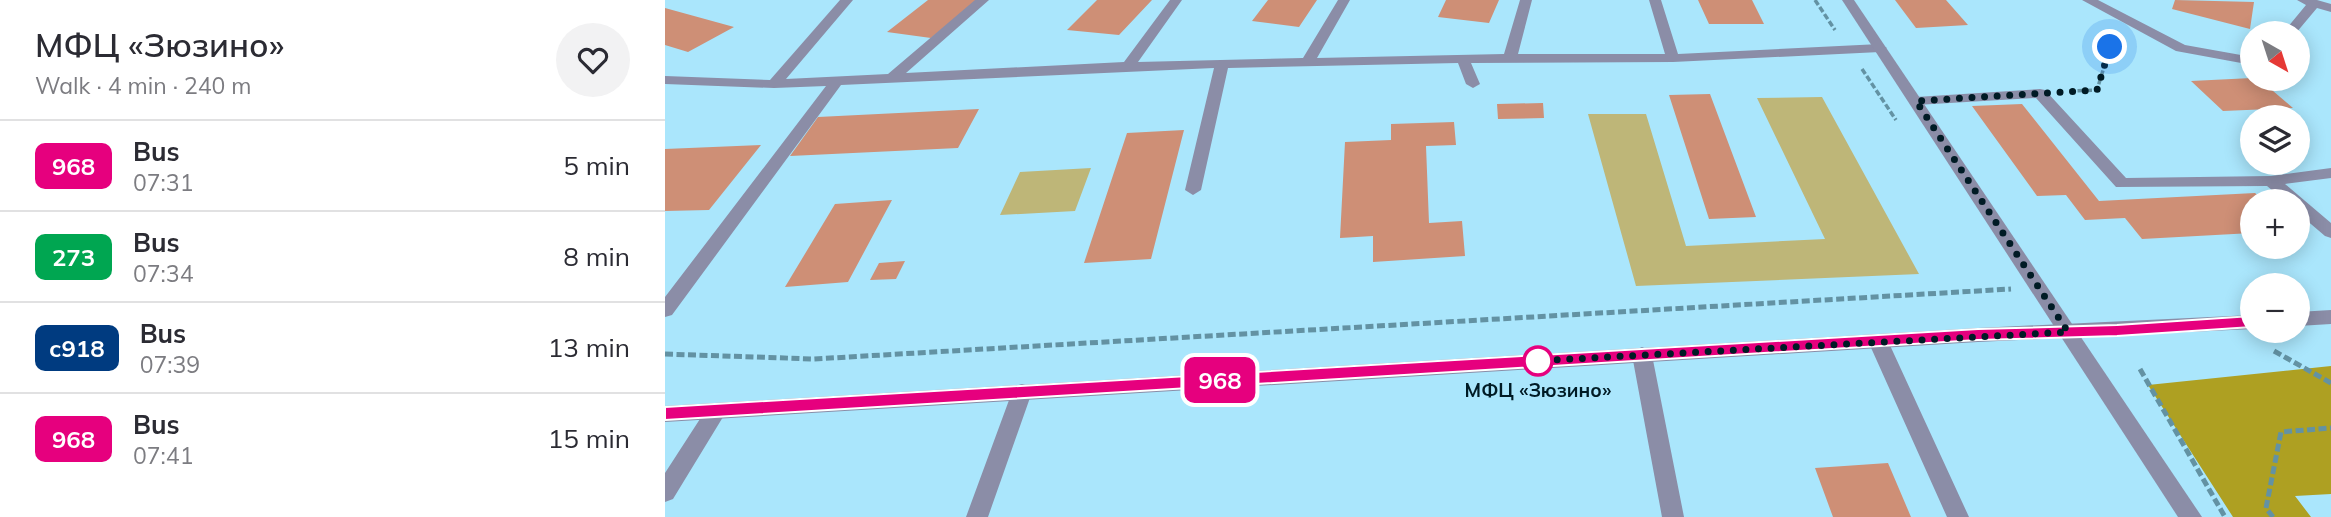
<!DOCTYPE html>
<html lang="en">
<head>
<meta charset="utf-8">
<style>
	body { margin:0; font-family:Mulish,sans-serif; background:#f2f2f3; color:#2b2b33; height:100vh; display:flex; flex-direction:column; font-size:26px; white-space:nowrap }
	* { box-sizing:border-box; margin:0 }
	p { font-size:23px; color:#7c7c81 }
	.icon { flex:none; width:38px; height:38px; fill:none; stroke:currentColor; stroke-width:2; stroke-linecap:round; stroke-linejoin:round }
	.map { position:relative; flex:1; overflow:hidden }
	.side { display:flex; flex-direction:column; background:#fff; width:665px }
	.side>* { flex:none }
	.badge { padding:0 14px; border-radius:10px; font-size:24px; line-height:46px }
	.needle { width:46px; rotate:141deg }
	.fabs { position:absolute; left:1575px; top:21px; display:grid; gap:14px }
	.fabs a { display:grid; place-items:center; width:70px; height:70px; border-radius:50%; background:#fff; box-shadow:0 4px 18px #0003; font-size:35px }
	.you { position:absolute; width:35px; height:35px; margin:-18px; border:5px solid #fff; border-radius:50%; background:#1a73e8; box-shadow:0 0 0 10px #1a73e833 }
	.map>.badge { position:absolute; translate:-50% -50%; box-shadow:0 0 0 4px #fff }
	.round { display:grid; place-items:center; flex:none; width:74px; height:74px; border-radius:37px; background:#f2f2f3 }
	.overview { display:flex; align-items:center; justify-content:space-between; height:119px; padding:0 35px }
	h1 { font-size:33px; font-weight:600; line-height:52px }
	ul { padding:0; list-style:none }
	li { display:flex; align-items:center; gap:21px; height:91px; padding:0 35px; border-top:2px solid #e1e1e2 }
	li div { flex:1 }
	li b { display:block; font-size:26px }
	li em { font-style:normal }
	li .badge { min-width:77px; font-weight:700; text-align:center }
	main { display:flex; flex:1; min-height:0 }
	.map>svg:first-child { display:block }
	.green { fill:#beb678 }
	.forest { fill:#aea022 }
	.building { fill:#ce8f76 }
	.lines { fill:none; stroke-linecap:round; stroke-linejoin:round }
	.path-far1 { stroke:#6392a3; stroke-width:3.5; stroke-dasharray:6 2.5; stroke-linecap:butt }
	.path { stroke:#6392a3; stroke-width:5; stroke-dasharray:8 3.5; stroke-linecap:butt }
	.service { fill:#8b8da7; fill-rule:evenodd }
	.minor { fill:#8b8da7; fill-rule:evenodd }
	.tertiary { fill:#8b8da7; fill-rule:evenodd }
	.line { fill:#e6007e; stroke:#fff; stroke-width:2 }
	.walk { stroke:#001b25; stroke-width:7; stroke-dasharray:0 12.6 }
	.stop-dot { fill:#fff; stroke:#e6007e; stroke-width:3.5 }
	.labels { text-anchor:middle; dominant-baseline:central; stroke-width:6; stroke-linejoin:round; paint-order:stroke }
	.stop-label { font-size:19px; font-weight:bold; fill:#001b25; stroke:#aae6fc }
</style>
</head>
<body>
<main>
<section class="side">
<div class="overview"><div><h1>МФЦ «Зюзино»</h1><p>Walk · 4 min · 240 m</p></div><a class="round"><svg class="icon" aria-label="heart" viewBox="0 0 24 24"><path d="M12 20l-8-8c-3-5 5-10 8-4 3-6 11-1 8 4z"/></svg></a></div>
<ul>
<li><span class="badge" style="background:#e6007e;color:#fff">968</span><div><b>Bus</b><p>07:31</p></div><em>5 min</em></li>
<li><span class="badge" style="background:#00a651;color:#fff">273</span><div><b>Bus</b><p>07:34</p></div><em>8 min</em></li>
<li><span class="badge" style="background:#003b80;color:#fff">с918</span><div><b>Bus</b><p>07:39</p></div><em>13 min</em></li>
<li><span class="badge" style="background:#e6007e;color:#fff">968</span><div><b>Bus</b><p>07:41</p></div><em>15 min</em></li>
</ul>
</section>
<div class="map">
<svg width="1666" height="517" viewBox="0 0 1666 517">
	<rect width="100%" height="100%" fill="#aae6fc"/>
	<path class="green" d="M1157 97 1254 274 971 286 923 114H981L1021 246 1160 239 1092 98Z
		M426 168 410 211 335 215 355 172Z"/>
	<path class="forest" d="M1666 366V494L1630 496 1646 517H1568L1483 385Z"/>
	<path class="building" d="M263 0H312L266 38 222 32Z
		M432 0H487L454 35 402 30Z
		M603 0H652L634 27 587 21Z
		M781 0H834L824 23 773 17Z
		M1033 0H1087L1099 24H1044Z
		M1230 0H1281L1303 25 1251 28Z
		M1510 0 1589 2 1585 29 1507 9Z
		M0 8 69 27 23 52 0 45Z
		M1587 78 1594 79 1628 108 1558 111 1526 81Z
		M1045 94 1091 217 1044 219 1004 95Z
		M878 103 879 118 833 119 832 104Z
		M1357 104 1434 201 1590 193 1599 201H1587V233L1477 239 1460 218 1420 220 1401 195 1372 196 1307 106Z
		M314 109 293 148 125 156 153 117Z
		M789 122 791 145 761 146 764 223 797 221 800 256 708 262V236L675 238 680 142 726 140V124Z
		M519 130 486 259 419 263 462 133Z
		M96 145 44 210 0 211V149Z
		M227 200 183 282 120 287 170 204Z
		M240 261 231 279 205 280 214 263Z
		M1223 463 1246 517H1168L1150 468Z"/>
	<g class="lines">
		<path class="path-far1" d="M1150 0 1170 30
			M1197 69 1231 120
			M1404 91 1432 90 1449 34"/>
		<path class="path" d="M1609 351 1666 383
			M0 354 149 359 1346 289
			M1475 369 1560 517
			M1608 517 1601 508 1616 432 1666 428"/>
		<path class="service" d="M175 0H188L121 79 223 74 310 0H324L241 73 459 62 505 0H517L473 62 638 58 673 0H685L652 58 839 54 855 0H867L853 54H1000L984 0H996L1013 54 1215 44 1222 48 1215 52 1008 62 806 63 815 84 808 88 801 84 793 63 563 68 536 190 528 195 520 190 549 68 176 85 7 315 0 317V297L161 86 109 88 0 84V76L105 80Z
			M1417 0H1433L1520 45 1587 57V65L1511 51Z
			M1632 0H1652L1666 4V12L1652 8 1631 33H1618L1641 5Z
			M1375 89 1380 90 1461 178 1606 176 1666 168V178L1620 184 1666 223V238L1660 236 1633 213V201H1620L1602 186 1451 187 1371 98 1251 105 1244 101 1251 97Z
			M1213 334 1220 336 1223 341 1304 517H1282L1203 341 1206 336Z
			M977 347 984 350 987 355 1019 517H997L967 355 970 350Z
			M357 384 364 386 367 392 323 517H301L347 392 350 386Z
			M51 403 58 405 61 411 58 417 8 499 0 502V473L44 405Z"/>
		<path class="minor" d="M1177 0H1189L1537 517H1513Z"/>
		<path class="tertiary" d="M1666 310V324L1633 326V312Z
			M1587 315V329L1313 342 0 422V406L1313 328Z"/>
	</g>
	<path class="line" d="M1587 316 1595 322 1587 327 1452 336 1313 340 0 420V407L1313 329 1452 325Z"/>
	<g class="lines">
		<path class="walk" d="M873 361H870L1403 332 1251 101 1432 90 1445 47"/>
	</g>
	<circle class="stop-dot" cx="873" cy="361" r="14"/>
	<g class="labels">
		<g class="stop-label">
			<text x="873" y="390">МФЦ «Зюзино»</text>
		</g>
	</g>
</svg>
<div class="fabs">
<a><svg class="needle" viewBox="-14 -14 28 28"><path d="M0-13l5 13h-10z" fill="#e53935"/><path d="M0 13l5-13h-10z" fill="#7c7c81"/></svg></a>
<a><svg class="icon" aria-label="layers" viewBox="0 0 24 24"><path d="M12 4l9 5-9 5-9-5zM3 14l9 5 9-5"/></svg></a>
<a>+</a>
<a>−</a>
</div>
<div class="you" style="left:1445px;top:47px"></div>
<b class="badge" style="left:555px;top:380px;background:#e6007e;color:#fff">968</b>
</div>
</main>
</body>
</html>
